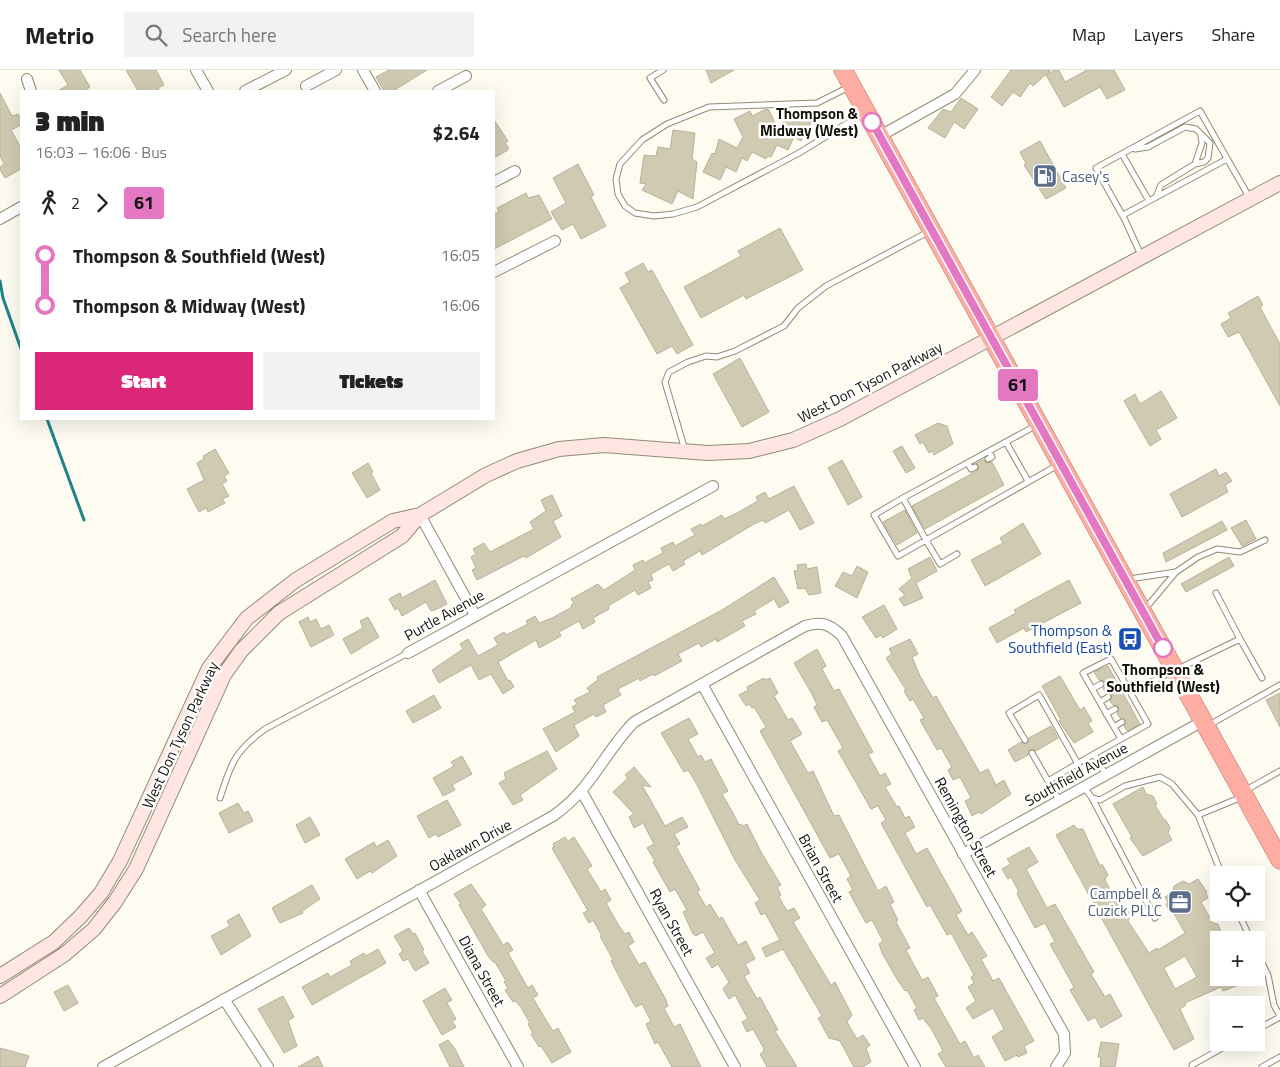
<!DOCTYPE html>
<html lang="en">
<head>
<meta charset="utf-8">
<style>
	body { margin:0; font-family:"Titillium Web",sans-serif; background:#f2f2f2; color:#222; height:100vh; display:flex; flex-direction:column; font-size:19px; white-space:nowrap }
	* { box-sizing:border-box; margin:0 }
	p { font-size:16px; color:#767676 }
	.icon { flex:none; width:28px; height:28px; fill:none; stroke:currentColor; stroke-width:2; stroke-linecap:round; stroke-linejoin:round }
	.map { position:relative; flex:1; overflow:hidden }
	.sheet { position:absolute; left:20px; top:20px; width:475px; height:330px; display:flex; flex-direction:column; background:#fff; border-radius:0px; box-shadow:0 5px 20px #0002 }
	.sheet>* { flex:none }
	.badge { padding:0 10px; border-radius:4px; font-size:18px; line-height:32px }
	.fabs { position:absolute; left:1210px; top:796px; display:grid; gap:10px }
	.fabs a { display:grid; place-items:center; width:55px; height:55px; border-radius:0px; background:#fff; box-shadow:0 5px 20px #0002; font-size:25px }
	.map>.badge { position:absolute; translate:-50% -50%; box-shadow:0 0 0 2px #fff }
	.legs { display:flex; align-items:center; gap:8px; height:55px; padding:0 15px; font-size:16px }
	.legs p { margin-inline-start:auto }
	.headline { display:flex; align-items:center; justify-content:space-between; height:85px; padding:0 15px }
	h1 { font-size:28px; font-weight:800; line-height:38px }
	.button { display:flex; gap:10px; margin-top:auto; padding:10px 15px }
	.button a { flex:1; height:58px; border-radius:0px; background:#db2777; color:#fff; font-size:20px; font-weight:800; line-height:58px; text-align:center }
	.button a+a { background:#f2f2f2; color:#222 }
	ul { padding:0 15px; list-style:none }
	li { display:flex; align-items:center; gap:18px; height:50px; font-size:19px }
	li i { display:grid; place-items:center; width:8px; height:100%; margin:0 6px; background:currentColor }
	li i::after { content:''; width:12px; height:12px; margin:-6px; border:4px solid; border-radius:50%; background:#fff }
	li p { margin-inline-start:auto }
	li:first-child i { background:linear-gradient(#0000 50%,currentColor 0) }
	li:last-child i { background:linear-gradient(currentColor 50%,#0000 0) }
	header { display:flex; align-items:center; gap:30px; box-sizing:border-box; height:70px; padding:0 25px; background:#fff; border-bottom:1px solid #e0e0e0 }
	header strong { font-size:24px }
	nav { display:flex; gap:28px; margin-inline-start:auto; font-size:18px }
	.search { width:350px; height:45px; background:#f2f2f2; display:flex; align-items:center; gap:12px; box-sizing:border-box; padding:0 18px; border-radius:0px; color:#767676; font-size:19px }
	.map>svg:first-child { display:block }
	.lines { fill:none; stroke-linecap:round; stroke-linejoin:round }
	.stream { stroke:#1f848a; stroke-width:3 }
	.building { fill:#d1cab2; stroke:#b8b19a; fill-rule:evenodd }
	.lane-casing { stroke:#918a74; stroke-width:7 }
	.street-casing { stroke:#918a74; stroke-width:12 }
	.secondary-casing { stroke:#918a74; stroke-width:16 }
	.highway-casing { stroke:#ac776d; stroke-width:19 }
	.lane { stroke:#fff; stroke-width:5 }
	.street { stroke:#fff; stroke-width:10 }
	.secondary { stroke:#ffe6e3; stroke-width:14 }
	.highway { stroke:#feada3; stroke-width:18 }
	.line-1-casing { stroke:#fff; stroke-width:11 }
	.line-1 { stroke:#e377c2; stroke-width:8 }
	.stop-1-dot { fill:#fff; stroke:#e377c2; stroke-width:2.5 }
	.labels { text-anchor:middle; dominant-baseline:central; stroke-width:5; stroke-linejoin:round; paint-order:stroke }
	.stop-label { font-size:15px; font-weight:bold; fill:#15120a; stroke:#fff; text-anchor:end }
	.service-label { font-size:15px; fill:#4e5e75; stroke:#fff; text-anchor:start }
	.street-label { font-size:15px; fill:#15120a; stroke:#fff }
	.transit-label { font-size:15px; fill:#164399; stroke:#fff; text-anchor:end }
</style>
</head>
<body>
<header>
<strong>Metrio</strong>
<div class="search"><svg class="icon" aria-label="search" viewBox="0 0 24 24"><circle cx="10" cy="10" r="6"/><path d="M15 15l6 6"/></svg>Search here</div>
<nav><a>Map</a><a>Layers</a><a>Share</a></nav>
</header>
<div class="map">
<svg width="1280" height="997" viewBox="0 0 1280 997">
	<rect width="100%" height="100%" fill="#fefbf1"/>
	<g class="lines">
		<path class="stream" d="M0 211 3 228 21 279
			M47 349 84 450"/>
	</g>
	<path class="building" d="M59 0H80L90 17 84 21H58L68 15Z
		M126 0H156L164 15 158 18 160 21H138Z
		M389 0H427L393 21H384L376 7Z
		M706 0H734L711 13Z
		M1011 0H1051L1033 16 1030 13 1020 27 1013 22 1002 36 991 27Z
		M1055 0H1059L1065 12 1087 0H1114L1125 20 1107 29 1100 17 1064 37 1046 5Z
		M0 23 12 46 18 44 21 50V55L11 60 21 78V99L5 108 0 100V97L4 94 0 86Z
		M961 28 978 39 964 59 954 52 945 68 928 58 943 39 951 42Z
		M766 39 769 40 779 62 789 40 812 51 801 71 794 67 788 80 777 75 771 87 768 86 766 89 752 82 747 91 742 88 736 102 726 97 720 110 703 102 712 83 715 84 719 69 737 78 743 67 734 49 750 41 752 46Z
		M494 50 508 71 505 73 508 77V80L494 88Z
		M673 60 695 63 692 89 697 92 693 129 678 121 672 134 642 120 646 114 640 113 644 85 656 86 658 77 670 79Z
		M1040 71 1066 118 1046 129 1024 95 1026 94 1020 82Z
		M578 94 594 125 591 127 606 156 581 169 573 154 562 160 551 142 566 133 553 108Z
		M526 123 528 128 539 125 552 149 494 179V144L499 142 497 138Z
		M780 158 803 200 746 229 744 225 701 248 684 217 741 186 738 181Z
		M643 193 648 202 652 200 693 275 677 284 672 276 657 284 620 218 630 212 625 203Z
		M1258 226 1263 235 1260 237 1280 274V336L1239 262 1228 267 1221 254 1231 248 1228 243Z
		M740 288 769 342 742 357 713 304Z
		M1161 321 1177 348 1156 360 1161 369 1150 376 1124 331 1135 324 1140 334Z
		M938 353 947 356 953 374 934 385 932 381 929 383 923 372 920 374 915 365Z
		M902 376 915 398 906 403 893 381Z
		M215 379 229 403 224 406 227 411 222 414 229 426 222 429 225 433 208 442 206 438 199 442 187 419 204 410 197 393 204 389 203 386Z
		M984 389 986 393 992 392 1004 415 925 459 912 436 977 401 979 397 976 393Z
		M842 390 862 427 848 435 828 398Z
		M368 393 373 402 371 403 380 420 367 428 352 403Z
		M1216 399 1219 406 1226 402 1232 411 1225 415 1228 422 1182 447 1170 424Z
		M794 416 814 453 800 460 789 440 765 453 763 450 754 454 702 485 700 481 683 491 685 494 673 501 669 494 651 504 653 510 648 512 651 518 638 525 635 520 608 536 609 539 593 548 595 552 583 559 579 551 559 562 561 566 539 578 536 570 498 592 508 611 510 610 514 617 503 624 491 604 479 610 471 595 439 613 432 600 463 579 460 574 468 569 478 586 498 575 494 568 504 562 506 565 528 554 526 551 535 546 539 553 552 548 572 537 571 535 574 533 571 529 598 514 604 520 635 500 633 495 643 490 644 493 663 483 661 478 673 472 675 476 695 465 691 459 701 454 702 456 722 445 724 449 737 443 758 431 756 427 765 422 769 429Z
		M552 425 562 446 553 451 561 467 526 488 524 486 477 510 472 500 476 498 471 487 476 484 473 479 484 473 490 482 534 459 530 452 546 441 541 430Z
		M905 440 917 463 897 475 883 452Z
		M1246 450 1256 469 1242 476 1231 458Z
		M1222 451 1227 460 1166 492 1163 483Z
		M1023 453 1041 484 985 516 971 490 1003 473 1000 468Z
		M930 487 937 501 916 513 923 528 904 536 899 529 905 525 899 519 912 508 908 499Z
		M1229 487 1234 496 1186 522 1181 514Z
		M806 494 807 499 817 497 821 523 809 525 805 518 798 519 794 501 798 500 797 495Z
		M857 496 868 502 857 528 835 516 843 502 852 506Z
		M774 507 789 532 779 538 774 529 754 541 756 544 742 551 745 556 717 572 716 569 701 577 699 573 678 584 682 591 654 606 653 604 640 611 639 608 618 619 621 625 603 635 606 642 596 647 594 644 574 655 579 666 556 682 543 659 575 642 572 637 577 634 574 630 590 622 587 618 598 610 597 607 722 540Z
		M435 510 447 534 437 539 431 541 426 532 402 546 398 538 395 540 389 529 400 523 402 528Z
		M1069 510 1081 533 1026 562 1024 558 997 573 989 558 1016 543 1014 540Z
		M884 535 897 559 883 568 881 565 876 568 862 547Z
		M308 547 310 552 316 549 321 559 329 555 334 565 311 577 299 552Z
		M368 547 379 567 351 584 343 569 363 558 360 551Z
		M910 569 918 584 912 587 920 606 933 628 936 626 980 703 988 699 996 715 1004 710 1011 724 981 744 979 742 972 746 965 731 971 728 960 707 953 710 948 700 952 697 941 678 937 680 920 650 924 648 913 629 910 631 904 621 906 620 886 588 892 584 889 579Z
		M817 579 826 596 822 599 834 621 839 619 873 682 868 684 880 706 885 703 891 714 885 717 897 737 899 736 905 748 909 746 915 757 905 763 916 784 927 778 962 841 956 845 968 865 972 862 987 886 981 889 993 911 999 908 1034 971 1024 976 1027 983 1018 987 1017 985 1005 991 992 967 1004 959 993 938 973 949 966 938 976 931 968 917 974 913 971 907 974 905 951 863 947 865 930 835 927 837 881 753 886 750 878 736 871 739 838 681 843 678 827 650 822 652 814 637 817 635 812 624 794 593Z
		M1108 596 1140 654 1127 661 1124 656 1126 650 1120 648 1117 643 1119 636 1113 635 1110 631 1112 625 1106 623 1103 618 1105 611 1099 610 1094 602Z
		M1060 606 1080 640 1084 637 1092 651 1088 653 1093 662 1074 673 1059 651 1061 650 1042 616Z
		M764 608 765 610 770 608 778 623 774 626 788 650 792 648 802 664 790 671 808 703 813 701 834 746 839 745 878 821 886 816 894 832 890 834 898 850 896 852 910 878 906 880 922 910 928 907 938 926 934 928 960 974 965 971 974 988 978 985 985 997H946L938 984 943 981 932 960 923 948 919 950 914 940 917 938 907 920 905 921 897 909 882 883 879 874 883 871 872 850 866 853 849 822 853 820 847 809 851 806 839 784 830 788 760 661 766 657 754 637 752 638 749 634 746 636 739 625 748 620 747 617Z
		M1280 623V657L1266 630Z
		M434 625 441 638 413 653 406 641Z
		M689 648 698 664 688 669 698 687 701 685 705 692 711 689 728 721 722 724 733 743 739 755 741 754 743 756 747 754 761 782 781 815 777 817 781 825 779 827 787 841 794 838 800 848 793 852 831 915 835 912 852 945 847 952 857 969 863 965 870 975 866 978 871 992 863 997H854L840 971 829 968 818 948 822 946 783 879 766 887 762 878 780 870 765 843 761 845 755 833 760 830 735 790 695 711 688 700 684 702 661 663Z
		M1051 656 1058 668 1036 681 1030 679 1028 685 1015 692 1008 680 1021 672 1027 674 1029 668Z
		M547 681 557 699 520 725 523 730 513 735 499 713 506 709 504 703Z
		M462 686 472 704 452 715 455 720 443 726 433 708 454 696 451 692Z
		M634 697 651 717 642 715 665 756 682 747 688 757 674 764 680 774 676 776 679 782 700 820 697 821 706 837 710 834 719 849 722 847 738 875 746 871 755 889 745 894 750 903 744 906 757 929 760 927 778 960 775 961 797 997H767L760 984 764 981 763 977 753 959 747 962 742 952 748 949 735 925 729 929 723 919 729 912 718 894 712 898 706 888 715 883 703 862 696 866 693 864 683 842 687 840 675 819 670 822 653 792 655 791 647 778 654 774 643 753 634 758 629 747 634 744 613 722 628 708 625 705Z
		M1143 717 1146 724 1153 726 1157 734 1155 735 1164 750 1165 749 1170 757 1168 763 1172 770 1143 786 1130 768 1132 767 1113 734Z
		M447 730 461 755 438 767 436 764 429 768 417 746Z
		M238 733 244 743 248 741 253 751 229 763 219 743Z
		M310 747 320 765 305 773 296 755Z
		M1074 755 1077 759H1083L1100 796 1102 794 1108 805 1105 809 1107 814 1119 836H1125L1130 846 1128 851 1149 883 1157 878 1158 880 1185 863 1172 840 1170 842 1166 834 1168 833 1165 827 1173 822 1174 816 1183 811 1189 814 1198 809 1207 822 1206 823 1208 828 1201 832 1213 853 1218 854 1224 870H1219V908H1238L1239 915 1223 921 1221 917 1185 933 1186 935 1180 939 1194 969 1174 980 1056 765ZM1185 886 1197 907 1175 919 1164 898Z
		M565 767 568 771 574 767 586 786 592 796 587 799 601 822 605 819 611 830 606 833 619 856 625 864 629 862 634 872 628 876 639 895 645 892 666 930 668 936 664 938 674 957 680 954 701 997H672L658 972 655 974 646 954 651 951 642 934 636 937 633 933 611 891 613 890 600 866H602L593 850 589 853 583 843 588 841 552 778 554 777 553 774Z
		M388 770 397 786 372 803 370 801 357 809 345 789 374 772 376 777Z
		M1029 777 1038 792 1026 799 1047 838 1055 834 1094 902 1091 904 1105 927 1110 924 1122 946 1101 958 1095 947 1088 951 1070 920 1074 917 1050 874 1055 872 1045 853 1035 858 1020 830 1017 823 1019 822 1011 807 1008 809 1002 799 1011 794 1007 789Z
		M471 814 486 835 481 839 503 875 508 872 513 880 508 883 528 918 532 915 538 925 533 928 543 945 553 961 558 958 571 982 552 993 541 976 539 977 531 964 533 963 528 954 530 953 520 936 515 931 513 932 505 920 508 918 504 912 506 911 495 892H493L488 886 459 835 461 834 454 824Z
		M312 815 320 829 302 841 303 843 280 853 272 838Z
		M239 844 251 866 221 885 211 866 230 856 227 851Z
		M409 858 413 864 415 863 424 880 422 881 429 893 415 901 408 889 403 891 399 884 403 881 394 866Z
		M378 879 386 893 312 935 302 917 328 903 330 907 352 895 350 891 364 883 366 886Z
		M68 915 78 933 64 941 54 922Z
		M445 918 452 930 447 933 456 949 452 951 456 957 442 965 423 931Z
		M283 926 294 947 288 951 297 976 284 983 258 939Z
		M448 970 455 979 464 997H450L439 975Z
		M1101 972 1119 974 1115 997H1100L1101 987H1098Z
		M0 978 29 986 25 997H0Z
		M318 986 323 997H298Z"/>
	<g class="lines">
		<defs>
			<path id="lane" d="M663 0 650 8 664 30
				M849 17 817 33 709 37 667 54 642 70 620 94 616 109 618 124 625 136 635 143 654 146 673 144 697 137 799 83 864 43
				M1135 79 1148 77 1185 57 1196 59 1210 73 1208 88 1204 92 1195 94 1161 115 1156 127
				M1122 84 1149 131
				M1195 94 1202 73 1201 66
				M1123 145 1227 89
				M1141 185 1125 150 1096 98 1200 41 1249 127
				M1037 355 903 428 926 470 1058 395
				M1006 372 1028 411
				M685 380 665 312 669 302 688 292 706 286 717 287 735 281 784 256 798 238 826 216 928 162
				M988 389 992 387 989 381
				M968 393 971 399 975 397
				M903 428 874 445 898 486 926 470 940 494 957 484
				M1176 502 1198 487 1217 479 1240 482 1265 470
				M1129 509 1176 502 1145 539
				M1216 523 1240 569
				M1092 619 1101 614
				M1100 632 1108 627
				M1106 644 1115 639
				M1209 655 1280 615
				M1114 657 1122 652
				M1121 669 1083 603 1111 589 1130 622
				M1025 670 1009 643 1039 625 1078 694
				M1032 683 1048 711
				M1106 705 1094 684 1148 654 1130 622 1240 569 1262 608
				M1084 717 1092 728 1100 730 1125 716 1160 707 1172 714 1198 745 1242 727
				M1246 720 1280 701
				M220 728C231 693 235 681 265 659L408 583
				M1092 728 1155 848
				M1059 730 1048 711 1094 684
				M1198 745 1222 805
				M1238 842 1251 870
				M1256 881 1268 905 1274 935 1280 946
				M1256 960 1280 947
				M1192 995 1233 972
				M1262 997 1280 987"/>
			<path id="street" d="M196 0 208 21
				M363 0 375 21
				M27 9 31 21
				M306 16 336 0
				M245 21 286 0
				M438 21 466 6
				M880 66 955 24 975 0
				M494 112 515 101
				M0 149 21 137
				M494 202 555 171
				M420 445 475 545
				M408 583 713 416
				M702 614 915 997
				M582 722 735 997
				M963 784 1203 651
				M419 820 518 997
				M224 929 268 997
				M103 997 553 746C592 719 603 684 634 652L805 556C821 551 830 554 842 566L1064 964 1065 983 1056 997"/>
			<path id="secondary" d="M0 906 54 872 80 847 101 823 120 791 209 598 247 548 296 510 393 451 420 445 486 405 517 391 559 379 604 375 708 383 749 381 793 370 840 349 1280 113
				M0 926 65 884 94 859 115 832 136 799 224 605 241 581 279 543 402 466 420 445"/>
			<path id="highway" d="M843 0 1280 790"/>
		</defs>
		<use href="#lane" class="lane-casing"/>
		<use href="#street" class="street-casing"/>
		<use href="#secondary" class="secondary-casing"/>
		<use href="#highway" class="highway-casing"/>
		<use href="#lane" class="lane"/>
		<use href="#street" class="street"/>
		<use href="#secondary" class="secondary"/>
		<use href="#highway" class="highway"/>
	</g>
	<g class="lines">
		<defs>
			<path id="line-1" d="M872 52 1163 578"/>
		</defs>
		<use href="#line-1" class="line-1-casing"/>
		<use href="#line-1" class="line-1"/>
	</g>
	<defs>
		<symbol id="fuel-square" viewBox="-11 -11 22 22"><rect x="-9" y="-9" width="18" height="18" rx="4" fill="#5c6f8a" stroke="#fff"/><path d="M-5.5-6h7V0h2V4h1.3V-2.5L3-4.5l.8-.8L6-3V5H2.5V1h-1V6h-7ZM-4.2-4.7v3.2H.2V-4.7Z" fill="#fff"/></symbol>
		<symbol id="bus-square" viewBox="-11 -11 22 22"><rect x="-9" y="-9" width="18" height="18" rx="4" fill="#1a4fb4" stroke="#fff"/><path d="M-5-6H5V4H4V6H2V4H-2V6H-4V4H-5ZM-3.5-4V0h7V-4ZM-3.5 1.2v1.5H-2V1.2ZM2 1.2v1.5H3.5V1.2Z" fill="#fff"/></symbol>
		<symbol id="office-square" viewBox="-11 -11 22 22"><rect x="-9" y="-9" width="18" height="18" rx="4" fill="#5c6f8a" stroke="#fff"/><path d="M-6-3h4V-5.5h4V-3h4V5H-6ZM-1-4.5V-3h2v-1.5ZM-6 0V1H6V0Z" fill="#fff"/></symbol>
	</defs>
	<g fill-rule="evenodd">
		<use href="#fuel-square" x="1031" y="92" width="28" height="28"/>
		<use href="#bus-square" x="1116" y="555" width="28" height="28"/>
		<use href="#office-square" x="1166" y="818" width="28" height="28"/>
	</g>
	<g class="stop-1-dot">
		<circle cx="872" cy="52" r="9"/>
		<circle cx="1163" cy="578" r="9"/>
	</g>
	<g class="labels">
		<g class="stop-label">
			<text x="858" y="43">Thompson &amp;<tspan x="858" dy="17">Midway (West)</tspan></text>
			<text x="1163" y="599" text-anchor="middle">Thompson &amp;<tspan x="1163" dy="17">Southfield (West)</tspan></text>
		</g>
		<g class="service-label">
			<text x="1062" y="106">Casey's</text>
			<text x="1162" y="823" text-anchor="end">Campbell &amp;<tspan x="1162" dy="17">Cuzick PLLC</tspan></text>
		</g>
		<g class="street-label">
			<text transform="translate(870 312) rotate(-27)">West Don Tyson Parkway</text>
			<text transform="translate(444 545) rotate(-29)">Purtle Avenue</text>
			<text transform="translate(180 665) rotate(-65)">West Don Tyson Parkway</text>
			<text transform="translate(1076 704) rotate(-29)">Southfield Avenue</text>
			<text transform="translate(966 757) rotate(61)">Remington Street</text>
			<text transform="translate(470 775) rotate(-29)">Oaklawn Drive</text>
			<text transform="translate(821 798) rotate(61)">Brian Street</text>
			<text transform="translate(672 852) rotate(61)">Ryan Street</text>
			<text transform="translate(482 901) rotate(61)">Diana Street</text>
		</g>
		<g class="transit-label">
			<text x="1112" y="560">Thompson &amp;<tspan x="1112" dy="17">Southfield (East)</tspan></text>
		</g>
	</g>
</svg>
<div class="fabs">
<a><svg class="icon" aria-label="locate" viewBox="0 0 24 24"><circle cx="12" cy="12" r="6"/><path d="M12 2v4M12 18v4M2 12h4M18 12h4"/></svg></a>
<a>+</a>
<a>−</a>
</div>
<b class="badge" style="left:1018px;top:315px;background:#e377c2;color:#111">61</b>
<section class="sheet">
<div class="headline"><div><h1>3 min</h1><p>16:03 – 16:06 · Bus</p></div><b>$2.64</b></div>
<div class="legs"><svg class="icon" aria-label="walk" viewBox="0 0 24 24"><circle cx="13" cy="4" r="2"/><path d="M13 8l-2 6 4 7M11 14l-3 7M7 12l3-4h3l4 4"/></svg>2<svg class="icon" aria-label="forward" viewBox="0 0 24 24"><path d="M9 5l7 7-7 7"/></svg><b class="badge" style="background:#e377c2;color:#111">61</b></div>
<ul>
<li><i style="color:#e377c2"></i><b>Thompson &amp; Southfield (West)</b><p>16:05</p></li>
<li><i style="color:#e377c2"></i><b>Thompson &amp; Midway (West)</b><p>16:06</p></li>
</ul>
<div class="button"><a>Start</a><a>Tickets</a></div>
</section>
</div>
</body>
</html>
